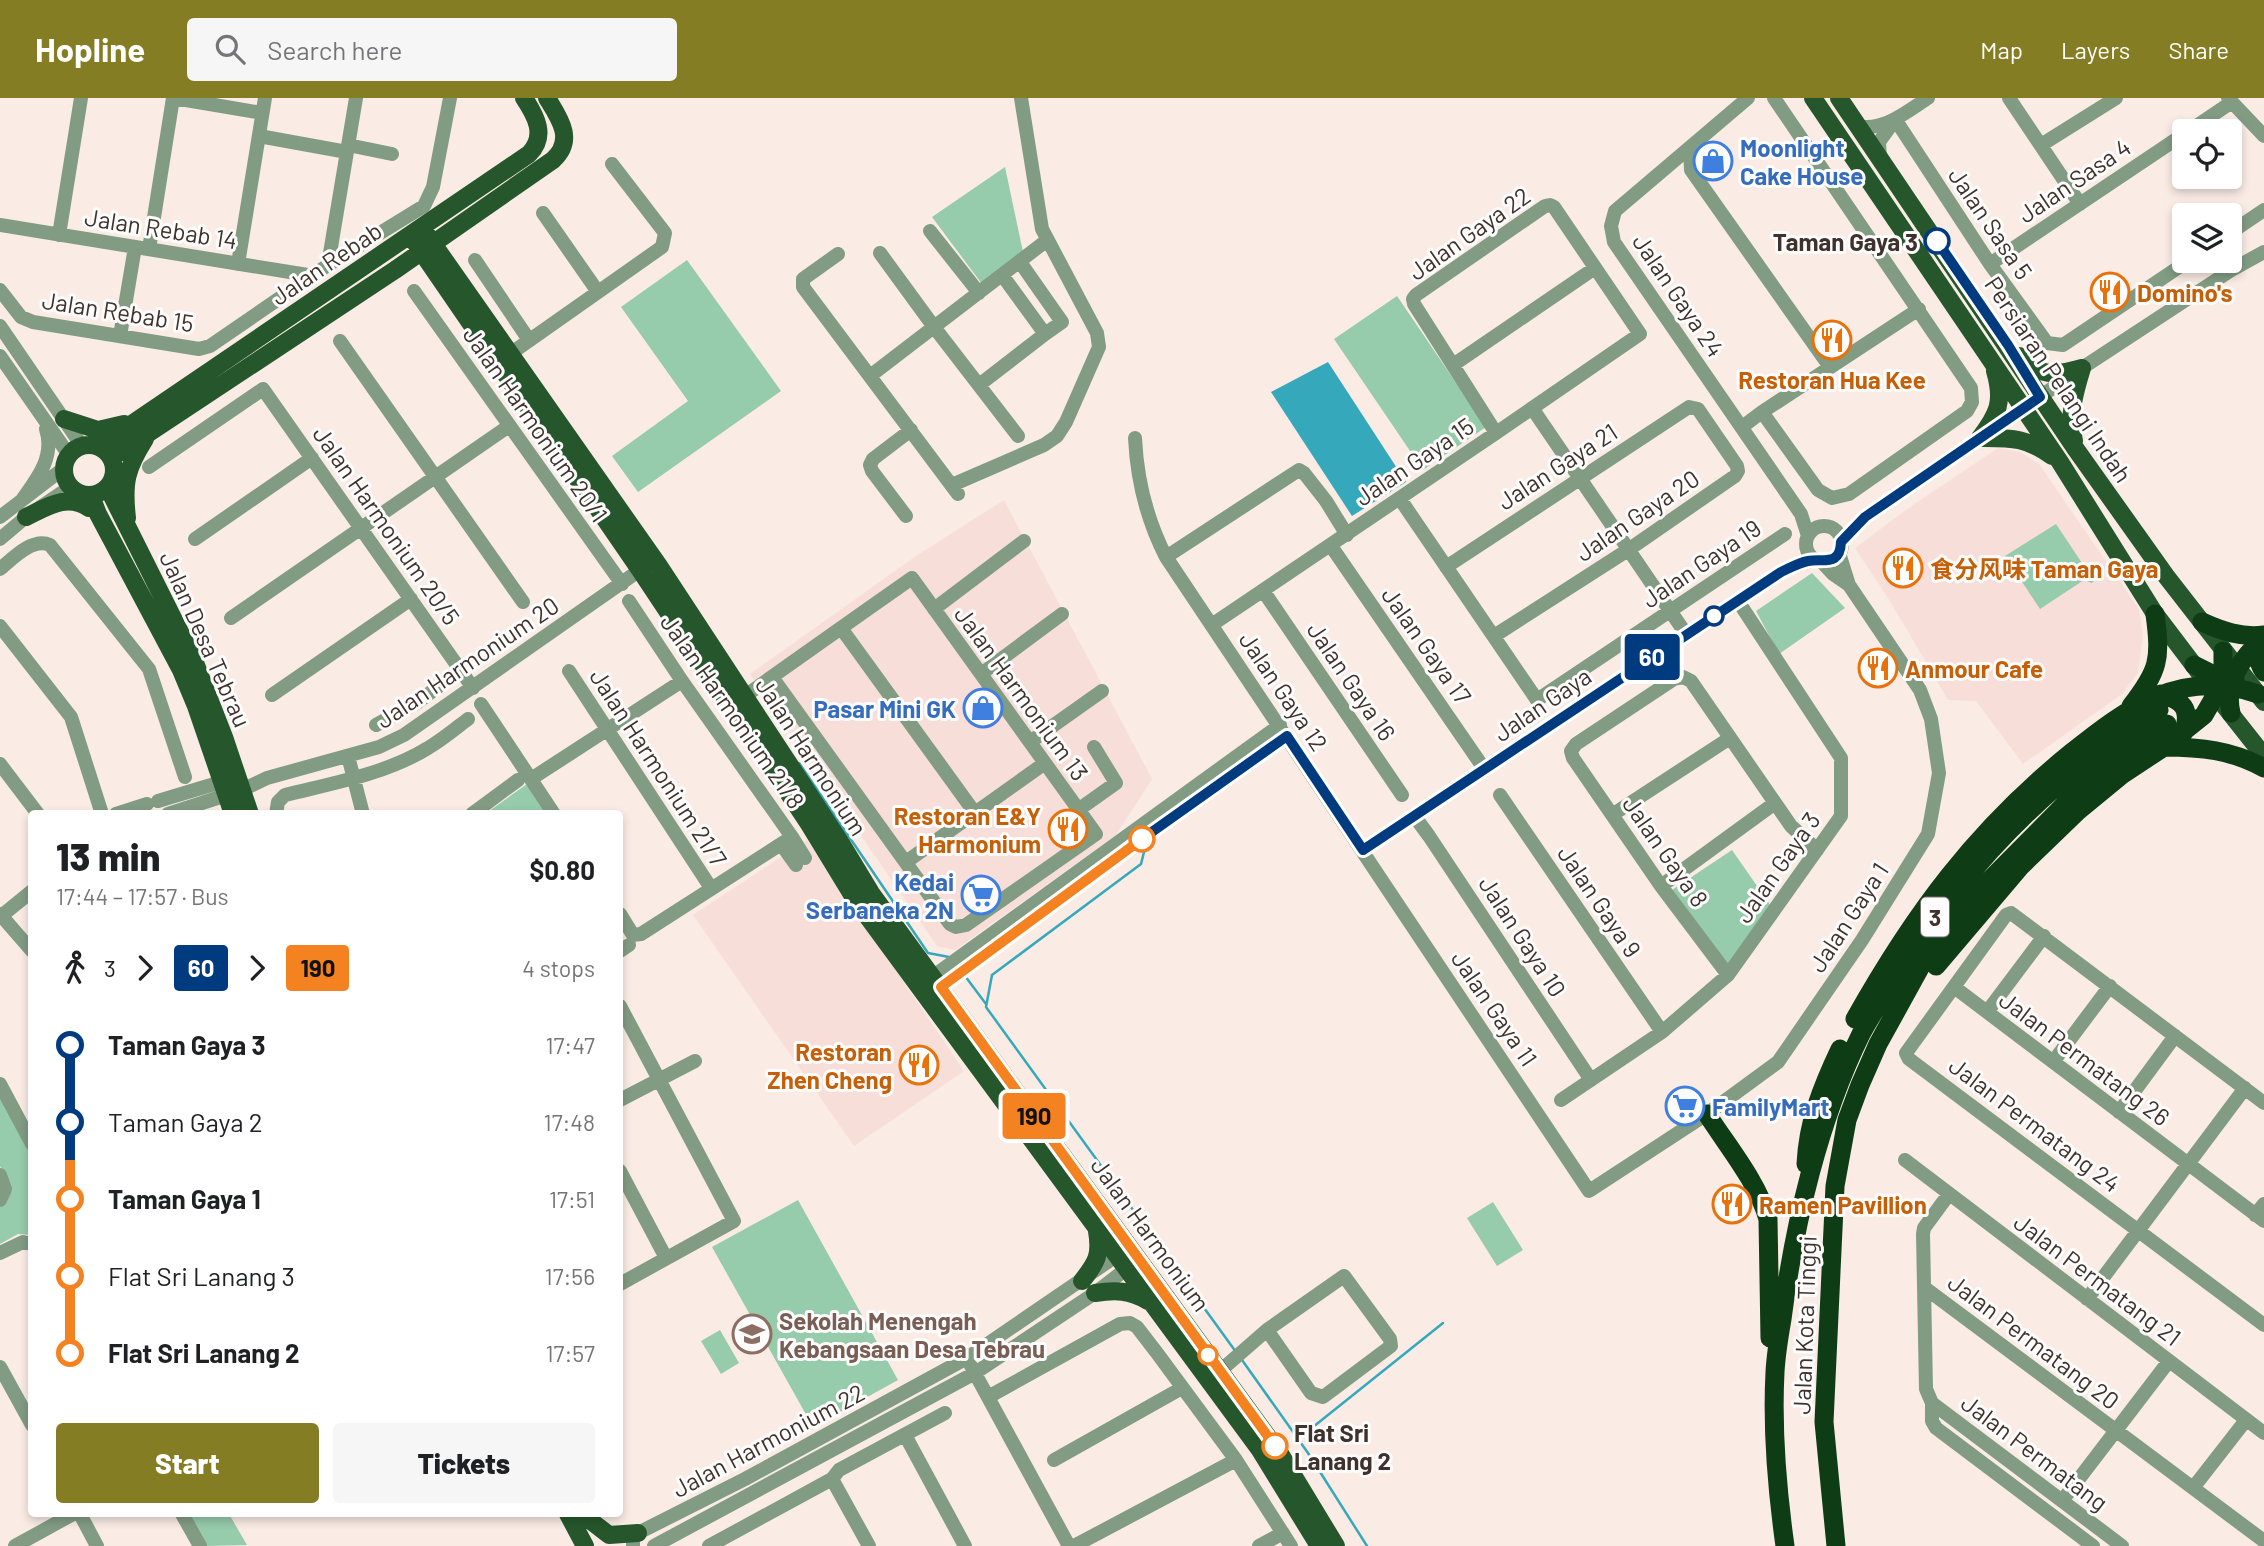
<!DOCTYPE html>
<html lang="en">
<head>
<meta charset="utf-8">
<style>
	body { margin:0; font-family:Barlow,"Noto Sans SC",sans-serif; background:#f6f6f6; color:#202124; height:100vh; display:flex; flex-direction:column; font-size:26px; white-space:nowrap }
	* { box-sizing:border-box; margin:0 }
	p { font-size:23px; color:#757577 }
	.icon { flex:none; width:38px; height:38px; fill:none; stroke:currentColor; stroke-width:2; stroke-linecap:round; stroke-linejoin:round }
	.map { position:relative; flex:1; overflow:hidden }
	.drawer { position:absolute; left:28px; top:712px; width:595px; height:707px; display:flex; flex-direction:column; background:#fff; border-radius:7px; box-shadow:0 4px 10px #0003 }
	.drawer>* { flex:none }
	.badge { padding:0 14px; border-radius:5px; font-size:24px; line-height:46px }
	.tools { position:absolute; left:2172px; top:21px; display:grid; gap:14px }
	.tools a { display:grid; place-items:center; width:70px; height:70px; border-radius:7px; background:#fff; box-shadow:0 4px 10px #0003; font-size:35px }
	.map>.badge { position:absolute; translate:-50% -50%; box-shadow:0 0 0 4px #fff }
	.legs { display:flex; align-items:center; gap:10px; height:77px; padding:0 28px; font-size:23px }
	.legs p { margin-inline-start:auto }
	.head { display:flex; align-items:center; justify-content:space-between; height:119px; padding:0 28px }
	h1 { font-size:38px; font-weight:800; line-height:52px }
	.primary-button { display:flex; gap:14px; margin-top:auto; padding:14px 28px }
	.primary-button a { flex:1; height:80px; border-radius:7px; background:#857d23; color:#fff; font-size:28px; font-weight:800; line-height:80px; text-align:center }
	.primary-button a+a { background:#f6f6f6; color:#202124 }
	ul { padding:0 28px; list-style:none }
	li { display:flex; align-items:center; gap:24px; height:77px; font-size:26px }
	li i { display:grid; place-items:center; width:10px; height:100%; margin:0 9px; background:currentColor }
	li i::after { content:''; width:18px; height:18px; margin:-9px; border:5px solid; border-radius:50%; background:#fff }
	li p { margin-inline-start:auto }
	li:first-child i { background:linear-gradient(#0000 50%,currentColor 0) }
	li:last-child i { background:linear-gradient(currentColor 50%,#0000 0) }
	header { display:flex; align-items:center; gap:42px; box-sizing:border-box; height:98px; padding:0 35px; background:#857d23; color:#fff }
	header strong { font-size:33px }
	nav { display:flex; gap:38px; margin-inline-start:auto; font-size:24px }
	.search { width:490px; height:63px; background:#f6f6f6; display:flex; align-items:center; gap:18px; box-sizing:border-box; padding:0 24px; border-radius:7px; color:#757577; font-size:26px }
	.map>svg:first-child { display:block }
	.commercial { fill:#f8ded8 }
	.green { fill:#96cbab }
	.water { fill:#35a8bb }
	.lines { fill:none; stroke-linecap:round; stroke-linejoin:round }
	.stream { stroke:#35a8bb; stroke-width:2.5 }
	.minor { stroke:#829c83; stroke-width:14 }
	.major { stroke:#26572c; stroke-width:18 }
	.highway { stroke:#0d3c15; stroke-width:19 }
	.line-1-casing { stroke:#fff; stroke-width:16 }
	.line-2-casing { stroke:#fff; stroke-width:16 }
	.line-1 { stroke:#003b80; stroke-width:10 }
	.line-2 { stroke:#f58220; stroke-width:10 }
	.stop-1-dot { fill:#fff; stroke:#003b80; stroke-width:3.5 }
	.stop-2-dot { fill:#fff; stroke:#f58220; stroke-width:3.5 }
	.labels { text-anchor:middle; dominant-baseline:central; stroke-width:6; stroke-linejoin:round; paint-order:stroke }
	.shield { fill:#fcfcfc; stroke:#786e6a; stroke-width:2 }
	.shield-label { font-size:23px; font-weight:bold; fill:#3f312b }
	.shop-label { font-size:24px; font-weight:bold; fill:#366cbe; stroke:#fcfcfc; text-anchor:start }
	.street-label { font-size:24px; fill:#3f312b; stroke:#fcfcfc }
	.stop-label { font-size:24px; font-weight:bold; fill:#3f312b; stroke:#fcfcfc; text-anchor:end }
	.food-label { font-size:24px; font-weight:bold; fill:#c56008; stroke:#fcfcfc; text-anchor:start }
	.education-label { font-size:24px; font-weight:bold; fill:#785e54; stroke:#fcfcfc; text-anchor:start }
</style>
</head>
<body>
<header>
<strong>Hopline</strong>
<div class="search"><svg class="icon" aria-label="search" viewBox="0 0 24 24"><circle cx="10" cy="10" r="6"/><path d="M15 15l6 6"/></svg>Search here</div>
<nav><a>Map</a><a>Layers</a><a>Share</a></nav>
</header>
<div class="map">
<svg width="2264" height="1448" viewBox="0 0 2264 1448">
	<rect width="100%" height="100%" fill="#faebe5"/>
	<path class="commercial" d="M1998 350 2020 354 2039 366 2139 511 2143 537 2138 575 2122 596 2023 666 1976 603 1948 602 1890 503 1855 450 1910 409Z
		M1004 402 1152 681 1116 737 955 852 937 848 750 576 916 458Z
		M807 742 964 973 854 1048 693 817Z"/>
	<path class="green" d="M1005 69 1023 154 982 186 932 119Z
		M687 162 781 293 638 394 612 358 688 303 621 209Z
		M1397 198 1486 329 1423 372 1334 241Z
		M2056 426 2094 483 2092 485 2084 482 2040 511 2005 458Z
		M1812 475 1845 510 1779 556 1756 513Z
		M527 686 547 716H485Z
		M1732 752 1771 808 1727 869 1672 792Z
		M0 998 32 1058 31 1137 18 1136 0 1146V1107L11 1088 0 1068Z
		M798 1102 898 1282 813 1329 712 1149Z
		M1493 1104 1523 1152 1497 1168 1467 1120Z
		M720 1232 739 1265 721 1276 701 1243Z
		M188 1416H229L247 1447 205 1448Z"/>
	<path class="water" d="M1328 264 1406 384 1352 418 1271 294Z"/>
	<g class="lines">
		<path class="stream" d="M799 665 928 855 949 859
			M1145 750 1141 766 992 877 986 909 1236 1254
			M965 878 986 906
			M1242 1262 1308 1355 1367 1448
			M1298 1341 1443 1225"/>
		<path class="minor" d="M174 0 262 15
			M1748 0 1615 113 1611 128 1614 144 1801 416 1808 438
			M2009 0 2080 106
			M2228 0 2264 38
			M1895 21 1990 166 2047 245 2063 247 2188 163
			M1858 28C1883 34 1908 13 1928 0
			M2189 33 2232 4
			M259 38 347 54
			M348 47 392 56
			M2041 47 2116 0
			M1690 51 1691 72 1830 269
			M1880 60 1879 44 1895 22
			M543 115 598 194
			M0 127 314 178
			M930 133 979 195
			M2230 135 2264 112
			M59 137 81 0
			M149 151 173 0
			M880 155 934 229 1018 338
			M838 156 803 181V189L958 396
			M475 162 529 242
			M238 166 265 0
			M1990 166 2184 36
			M328 167 356 0
			M1002 177 1045 236 1062 224 1020 164
			M0 192 21 219 33 224 199 251 210 248 328 167 424 108 433 89 450 0
			M414 193 622 486
			M0 228 82 348
			M120 238 135 149
			M340 243 523 504
			M510 256 662 149 665 135 612 66
			M0 258 69 357
			M1453 267 1595 170
			M870 278 1046 143
			M979 287 1045 236
			M1532 310 1686 536
			M1762 314 1818 392 1832 400 1849 396 1967 313 1972 304 1971 290 1774 0
			M1742 329 1762 314 1919 211
			M1135 340C1137 382 1147 422 1166 459L1589 1093 1707 1016 1778 964 1862 842 1928 736 1939 675 1931 621 1920 592 1849 487 1839 455
			M149 369 263 291 473 590
			M952 387 1044 347 1057 338 1066 324 1099 249 1097 235 1042 131 1021 0
			M1400 401 1537 602 1785 436
			M22 402C37 381 55 359 46 331
			M906 418 872 373 870 367 873 361 911 332
			M0 419 64 370
			M1806 446a18 18 0 1 1 36 0a18 18 0 1 1-36 0Z
			M0 441 26 419 70 389
			M195 441 312 360
			M1841 444 1865 419 2082 270 2233 171 2264 154
			M1331 448 1485 672
			M1166 459 1299 372 1304 375 1326 403 1347 437
			M1821 463 1833 476 1849 487
			M1446 469 1689 309 1698 311 1737 368 1738 373 1735 378 1628 452 1494 538
			M0 471C13 460 33 439 50 447L149 571 185 679
			M1264 494 1402 697
			M934 511 1024 443
			M231 520 509 328
			M1213 526 1496 335 1640 236 1554 109 1550 107 1545 108 1416 197 1413 201 1414 206 1496 335
			M0 528 71 619 102 716
			M841 530 975 715
			M569 573 711 790
			M981 576 1062 516
			M272 597 411 501
			M745 598C800 559 856 519 912 480L1096 736 966 827 956 829 950 826 772 579
			M481 606 554 716
			M376 627 418 604 460 572
			M1030 644 1102 593
			M348 658 363 716
			M0 666 38 716
			M531 681 682 583
			M1500 697 1662 934
			M158 703 231 681
			M1078 712 1116 685 1094 649
			M116 716 147 706
			M168 716 242 692 267 680 379 649 404 637 640 472
			M276 716 278 704 285 697C333 685 386 676 428 650 442 642 455 631 468 621
			M472 716 518 682
			M1612 717 1730 640
			M1415 719 1429 738 1591 982
			M792 739 805 760
			M1137 744 1287 638
			M781 746 796 767
			M1363 752 1781 474 1800 466 1816 462
			M906 764 1045 665
			M1661 788 1775 705
			M0 816 32 853
			M620 816 633 837 641 836 792 739 682 583 629 503
			M0 819 32 793
			M620 853 629 847
			M1728 877 1661 788 1573 660 1571 653 1576 646 1674 581 1683 579 1691 583 1791 728 1817 752
			M924 885 1280 627
			M1954 889 2264 1123
			M931 896 1092 777
			M620 908 734 1123 620 1186
			M1987 914 2044 838
			M2053 964 2110 888
			M0 986 32 1046
			M620 1002 695 963
			M1561 1002 1662 934 1728 877 1841 718V660L1738 503
			M2264 1005 2011 815 2006 817 1906 955 1909 961 2264 1227
			M2119 1014 2175 938
			M1905 1062 2264 1335
			M620 1073 666 1160
			M0 1077 5 1091 0 1102
			M1949 1096 1924 1130 1923 1136 1926 1291 1932 1305V1323L1936 1330 2093 1448
			M2255 1117 2264 1106
			M0 1155 23 1144 32 1146
			M1925 1190 2264 1443
			M2087 1201 2245 990
			M971 1268 1069 1448
			M0 1269 32 1327
			M1220 1273 1267 1232 1344 1178 1390 1241 1391 1248 1323 1299 1311 1295 1267 1232
			M988 1299 1120 1226 1130 1225 1137 1229 1157 1255 1236 1362 1291 1448
			M1932 1305 2122 1448
			M905 1337 965 1448
			M1054 1362 1182 1290
			M832 1381 869 1448
			M2193 1390 2246 1322
			M2062 1403 2169 1263
			M80 1416 97 1448
			M182 1416 200 1448
			M15 1448 73 1416
			M633 1448V1441L638 1435 745 1381 967 1260 1125 1152
			M654 1448 975 1275 1095 1195 1134 1165
			M709 1448 832 1381 839 1372 945 1315
			M1074 1448 1236 1362
			M1259 1448 1283 1435"/>
		<path class="major" d="M1813 0 2060 364 2155 516 2202 578
			M1839 0 2075 350 2166 478 2264 604
			M422 130 659 468 839 742 871 795 1279 1354 1336 1448
			M410 137 640 472 809 726 856 803 1260 1352 1319 1448
			M2019 258C2041 279 2054 278 2082 270
			M64 321 98 332 124 326
			M1980 340C2011 340 2026 339 2052 358
			M1980 340C1998 316 2004 304 1995 273
			M2074 343C2068 317 2074 296 2082 270
			M64 372a25 25 0 1 1 50 0a25 25 0 1 1-50 0Z
			M98 349 529 56C547 38 536 18 524 0
			M111 360 395 172 553 62C575 42 560 21 547 0
			M108 390 194 562 224 639 250 716
			M91 398 98 416 181 572 196 608 233 716
			M26 419C47 409 67 395 89 410
			M127 420C123 385 126 371 145 341
			M2223 606 2264 658
			M1082 1183C1097 1164 1101 1157 1097 1133
			M1095 1195C1115 1192 1130 1192 1148 1203
			M568 1416 585 1448
			M587 1420 609 1437 638 1435"/>
		<path class="highway" d="M2202 524C2222 533 2242 540 2264 537
			M2261 543C2257 556 2257 563 2264 574
			M2194 567 2214 577 2235 581
			M2161 596C2183 603 2191 610 2184 634
			M2131 608C2159 572 2161 562 2155 516
			M2231 615C2224 586 2241 559 2264 540
			M2164 649C2200 649 2232 652 2264 670
			M1936 868 2020 769 2078 713 2123 676 2164 649 2204 617 2223 584V553
			M1855 921C1914 816 1976 732 2071 655 2127 610 2182 569 2258 596
			M1707 1016C1728 1049 1757 1083 1768 1121L1770 1240
			M1806 1066C1808 1024 1822 989 1840 951
			M1785 1448C1777 1391 1772 1331 1775 1274 1776 1256 1779 1238 1782 1221 1794 1127 1819 1021 1861 936 1870 919 1881 903 1891 886 1938 809 1996 739 2065 681 2095 656 2127 634 2159 612
			M1836 1448 1824 1324 1835 1088 1847 1022 1860 987 1878 946 1921 868 1980 792 2074 697 2114 663 2167 626"/>
	</g>
	<g class="lines">
		<defs>
			<path id="line-1" d="M1142 741 1287 638 1363 752 1781 474C1790 470 1798 465 1808 463 1823 460 1840 469 1841 444L1865 419 2040 299 2008 247 1937 143"/>
			<path id="line-2" d="M1142 741 941 889 1275 1348"/>
		</defs>
		<use href="#line-1" class="line-1-casing"/>
		<use href="#line-2" class="line-2-casing"/>
		<use href="#line-1" class="line-1"/>
		<use href="#line-2" class="line-2"/>
	</g>
	<defs>
		<symbol id="shop-ring" viewBox="-11 -11 22 22"><circle r="9.5" fill="#fcfcfc" stroke="#3f7fe0" stroke-width="1.5"/><path d="M-5-2.5h2.3a2.7 3.5 0 0 1 5.4 0H5L5.5 6h-11ZM-1.5-2.5h3a1.5 2.3 0 0 0-3 0Z" fill="#3f7fe0"/></symbol>
		<symbol id="restaurant-ring" viewBox="-11 -11 22 22"><circle r="9.5" fill="#fcfcfc" stroke="#e8710a" stroke-width="1.5"/><path d="M-5-6h1v4h1v-4h1v4h1v-4h1v5L-1.5 .5V6h-2V.5L-5-1ZM5-6V6H3V1.5H1.5Q1.5-4 5-6Z" fill="#e8710a"/></symbol>
		<symbol id="supermarket-ring" viewBox="-11 -11 22 22"><circle r="9.5" fill="#fcfcfc" stroke="#3f7fe0" stroke-width="1.5"/><path d="M-6-5.5h2.5l.6 2H6L4.5 2H-2.5L-4.4-4H-6ZM-1.5 3.2a1.3 1.3 0 1 0 .1 0ZM3 3.2a1.3 1.3 0 1 0 .1 0Z" fill="#3f7fe0"/></symbol>
		<symbol id="school-ring" viewBox="-11 -11 22 22"><circle r="9.5" fill="#fcfcfc" stroke="#8d6e63" stroke-width="1.5"/><path d="M0-5L7-2L0 1L-7-2ZM-4 1L0 2.5L4 1V4Q0 6-4 4Z" fill="#8d6e63"/></symbol>
	</defs>
	<g fill-rule="evenodd">
		<use href="#shop-ring" x="1691" y="41" width="44" height="44"/>
		<use href="#restaurant-ring" x="2088" y="172" width="44" height="44"/>
		<use href="#restaurant-ring" x="1810" y="220" width="44" height="44"/>
		<use href="#restaurant-ring" x="1881" y="448" width="44" height="44"/>
		<use href="#restaurant-ring" x="1856" y="548" width="44" height="44"/>
		<use href="#shop-ring" x="961" y="588" width="44" height="44"/>
		<use href="#restaurant-ring" x="1046" y="709" width="44" height="44"/>
		<use href="#supermarket-ring" x="959" y="775" width="44" height="44"/>
		<use href="#restaurant-ring" x="897" y="945" width="44" height="44"/>
		<use href="#supermarket-ring" x="1663" y="986" width="44" height="44"/>
		<use href="#restaurant-ring" x="1710" y="1084" width="44" height="44"/>
		<use href="#school-ring" x="730" y="1214" width="44" height="44"/>
	</g>
	<g class="stop-1-dot">
		<circle cx="1937" cy="143" r="12"/>
		<circle cx="1714" cy="518" r="9"/>
	</g>
	<g class="stop-2-dot">
		<circle cx="1142" cy="741" r="12"/>
		<circle cx="1208" cy="1257" r="9"/>
		<circle cx="1275" cy="1348" r="12"/>
	</g>
	<g class="labels">
		<rect class="shield" x="1921" y="799.5" width="28" height="39" rx="5"/>
		<g class="shield-label">
			<text x="1935" y="819">3</text>
		</g>
		<g class="shop-label">
			<text x="1740" y="49">Moonlight<tspan x="1740" dy="28">Cake House</tspan></text>
			<text x="956" y="610" text-anchor="end">Pasar Mini GK</text>
			<text x="954" y="783" text-anchor="end">Kedai<tspan x="954" dy="28">Serbaneka 2N</tspan></text>
			<text x="1712" y="1008">FamilyMart</text>
		</g>
		<g class="street-label">
			<text transform="translate(2074 82) rotate(-34)">Jalan Sasa 4</text>
			<text transform="translate(1991 125) rotate(56)">Jalan Sasa 5</text>
			<text transform="translate(161 130) rotate(9)">Jalan Rebab 14</text>
			<text transform="translate(1469 135) rotate(-35)">Jalan Gaya 22</text>
			<text transform="translate(326 165) rotate(-34)">Jalan Rebab</text>
			<text transform="translate(1679 197) rotate(56)">Jalan Gaya 24</text>
			<text transform="translate(118 213) rotate(9)">Jalan Rebab 15</text>
			<text transform="translate(2059 281) rotate(56)">Persiaran Pelangi Indah</text>
			<text transform="translate(536 326) rotate(55)">Jalan Harmonium 20/1</text>
			<text transform="translate(1414 363) rotate(-34)">Jalan Gaya 15</text>
			<text transform="translate(1557 368) rotate(-33)">Jalan Gaya 21</text>
			<text transform="translate(1637 417) rotate(-34)">Jalan Gaya 20</text>
			<text transform="translate(387 427) rotate(55)">Jalan Harmonium 20/5</text>
			<text transform="translate(1701 465) rotate(-34)">Jalan Gaya 19</text>
			<text transform="translate(206 541) rotate(66)">Jalan Desa Tebrau</text>
			<text transform="translate(1427 547) rotate(55)">Jalan Gaya 17</text>
			<text transform="translate(467 564) rotate(-34)">Jalan Harmonium 20</text>
			<text transform="translate(1352 583) rotate(56)">Jalan Gaya 16</text>
			<text transform="translate(1284 593) rotate(56)">Jalan Gaya 12</text>
			<text transform="translate(1022 595) rotate(54)">Jalan Harmonium 13</text>
			<text transform="translate(1542 606) rotate(-34)">Jalan Gaya</text>
			<text transform="translate(733 613) rotate(55)">Jalan Harmonium 21/8</text>
			<text transform="translate(812 658) rotate(57)">Jalan Harmonium</text>
			<text transform="translate(659 669) rotate(57)">Jalan Harmonium 21/7</text>
			<text transform="translate(1666 753) rotate(55)">Jalan Gaya 8</text>
			<text transform="translate(1777 769) rotate(-55)">Jalan Gaya 3</text>
			<text transform="translate(1600 803) rotate(56)">Jalan Gaya 9</text>
			<text transform="translate(1848 819) rotate(-57)">Jalan Gaya 1</text>
			<text transform="translate(1523 838) rotate(57)">Jalan Gaya 10</text>
			<text transform="translate(1495 910) rotate(56)">Jalan Gaya 11</text>
			<text transform="translate(2085 960) rotate(37)">Jalan Permatang 26</text>
			<text transform="translate(2035 1026) rotate(37)">Jalan Permatang 24</text>
			<text transform="translate(1151 1136) rotate(54)">Jalan Harmonium</text>
			<text transform="translate(2098 1181) rotate(37)">Jalan Permatang 21</text>
			<text transform="translate(1804 1227) rotate(-88)">Jalan Kota Tinggi</text>
			<text transform="translate(2034 1243) rotate(37)">Jalan Permatang 20</text>
			<text transform="translate(768 1342) rotate(-28)">Jalan Harmonium 22</text>
			<text transform="translate(2035 1354) rotate(37)">Jalan Permatang</text>
		</g>
		<g class="stop-label">
			<text x="1918" y="143">Taman Gaya 3</text>
			<text x="1294" y="1334" text-anchor="start">Flat Sri<tspan x="1294" dy="28">Lanang 2</tspan></text>
		</g>
		<g class="food-label">
			<text x="2137" y="194">Domino's</text>
			<text x="1832" y="281" text-anchor="middle">Restoran Hua Kee</text>
			<text x="1930" y="470">食分风味 Taman Gaya</text>
			<text x="1905" y="570">Anmour Cafe</text>
			<text x="1041" y="717" text-anchor="end">Restoran E&amp;Y<tspan x="1041" dy="28">Harmonium</tspan></text>
			<text x="892" y="953" text-anchor="end">Restoran<tspan x="892" dy="28">Zhen Cheng</tspan></text>
			<text x="1759" y="1106">Ramen Pavillion</text>
		</g>
		<g class="education-label">
			<text x="779" y="1222">Sekolah Menengah<tspan x="779" dy="28">Kebangsaan Desa Tebrau</tspan></text>
		</g>
	</g>
</svg>
<div class="tools">
<a><svg class="icon" aria-label="locate" viewBox="0 0 24 24"><circle cx="12" cy="12" r="6"/><path d="M12 2v4M12 18v4M2 12h4M18 12h4"/></svg></a>
<a><svg class="icon" aria-label="layers" viewBox="0 0 24 24"><path d="M12 4l9 5-9 5-9-5zM3 14l9 5 9-5"/></svg></a>
</div>
<b class="badge" style="left:1652px;top:559px;background:#003b80;color:#fff">60</b>
<b class="badge" style="left:1034px;top:1018px;background:#f58220;color:#111">190</b>
<section class="drawer">
<div class="head"><div><h1>13 min</h1><p>17:44 – 17:57 · Bus</p></div><b>$0.80</b></div>
<div class="legs"><svg class="icon" aria-label="walk" viewBox="0 0 24 24"><circle cx="13" cy="4" r="2"/><path d="M13 8l-2 6 4 7M11 14l-3 7M7 12l3-4h3l4 4"/></svg>3<svg class="icon" aria-label="forward" viewBox="0 0 24 24"><path d="M9 5l7 7-7 7"/></svg><b class="badge" style="background:#003b80;color:#fff">60</b><svg class="icon" aria-label="forward" viewBox="0 0 24 24"><path d="M9 5l7 7-7 7"/></svg><b class="badge" style="background:#f58220;color:#111">190</b><p>4 stops</p></div>
<ul>
<li><i style="color:#003b80"></i><b>Taman Gaya 3</b><p>17:47</p></li>
<li><i style="color:#003b80"></i><span>Taman Gaya 2</span><p>17:48</p></li>
<li><i style="color:#f58220"></i><b>Taman Gaya 1</b><p>17:51</p></li>
<li><i style="color:#f58220"></i><span>Flat Sri Lanang 3</span><p>17:56</p></li>
<li><i style="color:#f58220"></i><b>Flat Sri Lanang 2</b><p>17:57</p></li>
</ul>
<div class="primary-button"><a>Start</a><a>Tickets</a></div>
</section>
</div>
</body>
</html>
